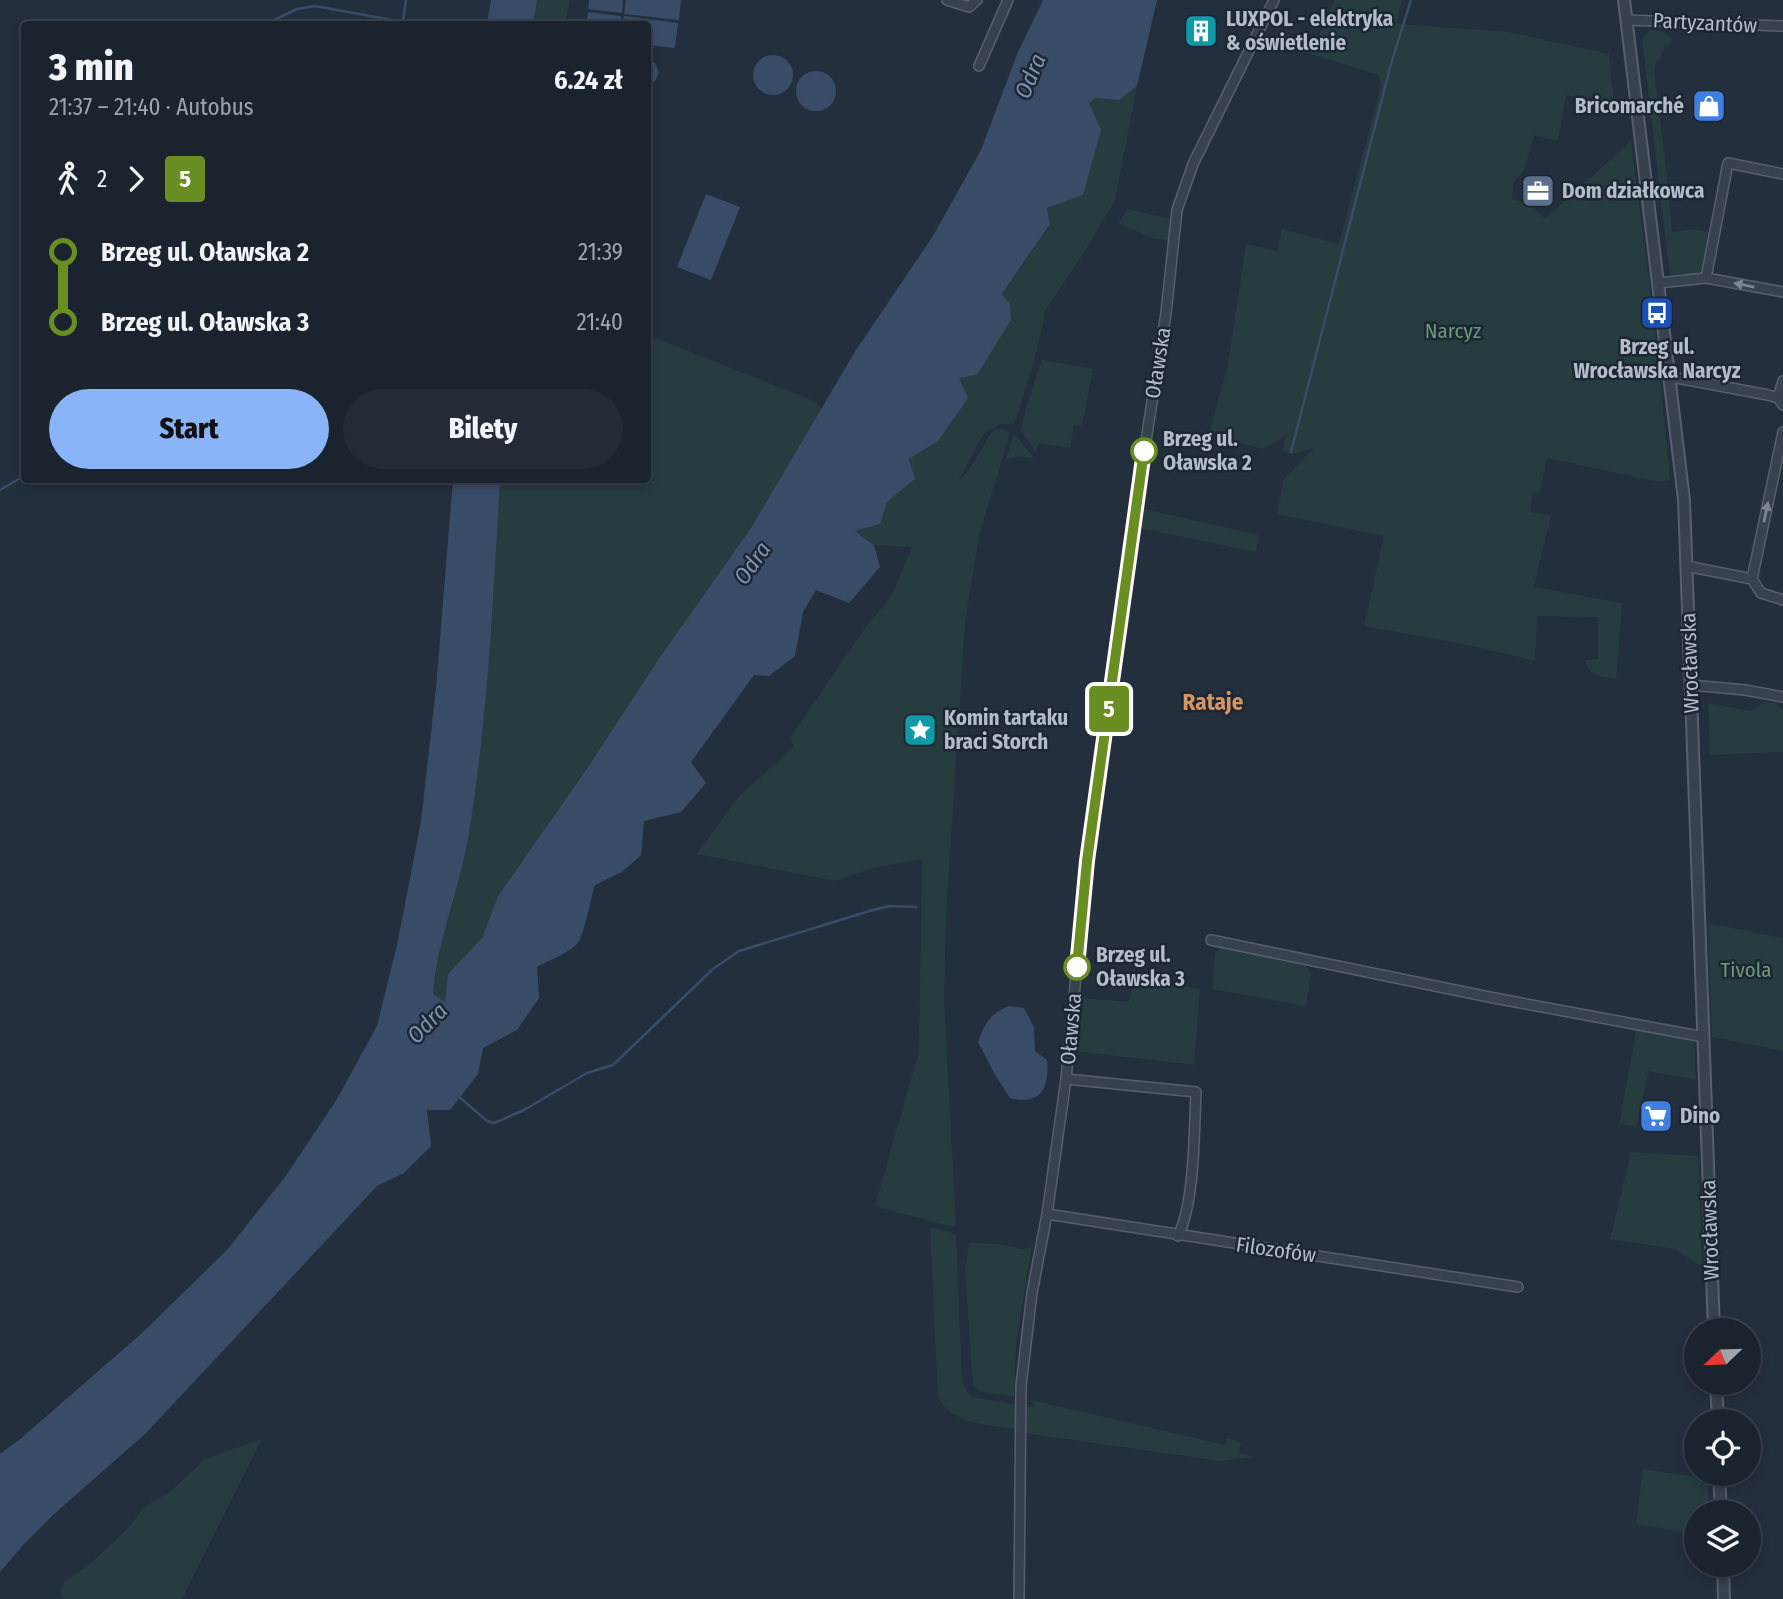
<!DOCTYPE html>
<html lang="pl">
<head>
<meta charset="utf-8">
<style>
	body { margin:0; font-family:"Fira Sans Condensed",sans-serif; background:#242b36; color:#f1f3f6; height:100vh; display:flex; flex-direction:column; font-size:26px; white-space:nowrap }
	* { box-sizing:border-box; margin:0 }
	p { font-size:23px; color:#a0a4aa }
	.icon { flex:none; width:38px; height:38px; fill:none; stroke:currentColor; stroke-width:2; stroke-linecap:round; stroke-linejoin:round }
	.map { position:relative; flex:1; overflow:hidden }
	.sheet { position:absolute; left:21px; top:21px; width:630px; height:462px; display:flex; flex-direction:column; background:#1b232e; border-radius:7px; box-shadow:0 4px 10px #0003,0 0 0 2px #39404a }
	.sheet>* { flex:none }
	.badge { padding:0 14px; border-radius:5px; font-size:24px; line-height:46px }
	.needle { width:46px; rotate:247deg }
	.buttons { position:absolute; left:1684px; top:1318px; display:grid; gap:14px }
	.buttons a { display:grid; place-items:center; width:77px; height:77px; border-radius:50%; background:#1b232e; box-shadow:0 4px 10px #0003,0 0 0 2px #39404a; font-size:35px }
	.map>.badge { position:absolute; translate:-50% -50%; box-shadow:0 0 0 4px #fff }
	.legs { display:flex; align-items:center; gap:10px; height:77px; padding:0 28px; font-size:23px }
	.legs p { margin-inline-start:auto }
	.overview { display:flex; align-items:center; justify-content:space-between; height:119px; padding:0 28px }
	h1 { font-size:38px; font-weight:800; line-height:52px }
	.button { display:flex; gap:14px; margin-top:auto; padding:14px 28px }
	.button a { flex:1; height:80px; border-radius:42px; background:#8ab4f8; color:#111; font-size:28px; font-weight:800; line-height:80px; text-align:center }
	.button a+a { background:#242b36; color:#f1f3f6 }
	ul { padding:0 28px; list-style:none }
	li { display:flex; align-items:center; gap:24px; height:70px; font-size:26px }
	li i { display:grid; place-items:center; width:10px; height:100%; margin:0 9px; background:currentColor }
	li i::after { content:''; width:18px; height:18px; margin:-9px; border:5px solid; border-radius:50%; background:#1b232e }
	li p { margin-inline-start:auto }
	li:first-child i { background:linear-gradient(#0000 50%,currentColor 0) }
	li:last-child i { background:linear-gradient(currentColor 50%,#0000 0) }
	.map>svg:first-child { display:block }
	.green { fill:#263c3f }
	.water { fill:#394c67 }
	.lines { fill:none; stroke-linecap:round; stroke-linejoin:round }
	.stream { stroke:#394c67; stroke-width:2.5 }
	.minor-casing { stroke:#565f6c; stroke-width:12 }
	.tertiary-casing { stroke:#565f6c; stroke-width:14 }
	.minor { stroke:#38414e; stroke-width:9 }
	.tertiary { stroke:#38414e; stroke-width:10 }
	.oneway { fill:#7c8592 }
	.line-1-casing { stroke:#fff; stroke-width:16 }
	.line-1 { stroke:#6b8e23; stroke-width:10 }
	.stop-1-dot { fill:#fff; stroke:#6b8e23; stroke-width:3.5 }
	.labels { text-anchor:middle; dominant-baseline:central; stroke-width:5; stroke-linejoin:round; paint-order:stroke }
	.poi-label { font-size:21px; font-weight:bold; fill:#b4bcc9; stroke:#1d2633; text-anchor:start }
	.street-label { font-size:21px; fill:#b4bcc9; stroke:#1d2633 }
	.park-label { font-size:21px; fill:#6b9a76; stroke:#1d2633 }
	.stop-label { font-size:21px; font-weight:bold; fill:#b4bcc9; stroke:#1d2633; text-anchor:start }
	.water-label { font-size:23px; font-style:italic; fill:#7c92b1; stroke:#1d2633 }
	.neighbourhood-label { font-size:23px; font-weight:bold; fill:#d59563; stroke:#1d2633 }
</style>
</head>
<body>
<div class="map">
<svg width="1783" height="1599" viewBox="0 0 1783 1599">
	<rect width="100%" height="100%" fill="#242f3e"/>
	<path class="green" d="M537 0H570L565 24H533Z
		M1334 0H1402L1396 24 1509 32 1609 54 1614 105 1566 95 1558 141 1534 135 1525 169 1513 183 1512 199C1525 202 1537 209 1545 219L1631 141 1655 327 1670 480 1659 482 1547 458 1540 493H1533L1530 512 1551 515 1534 587 1622 603 1616 679C1602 676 1588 676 1585 660L1598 659V617L1537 616 1535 661 1469 645 1364 626 1384 536 1277 514 1284 479 1314 448 1293 454 1283 451 1285 436 1263 449 1209 434 1228 364 1246 244 1277 251 1282 229 1339 244 1381 87 1379 75 1311 54Z
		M1650 30 1662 31 1672 39 1670 45 1665 44 1660 60H1657L1654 71 1668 184 1672 232 1694 229 1708 232 1701 273 1670 275 1642 39Z
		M1137 86 1115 200 1083 254 1043 314 1045 315 1034 362 1014 424H1000L984 433 958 482C965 475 973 464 979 454 986 442 992 420 1010 433L979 536 965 623 946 914 944 1002 956 1225 952 1227 875 1206 919 1051 922 859 873 868 835 881 697 854 739 796 794 747 790 738 860 635 892 595 912 547 874 545 855 531 880 524 887 502 915 479 909 459 938 441 959 378 1011 320 1010 304 1002 295 1050 225 1047 207 1088 103 1095 98 1119 99Z
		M1127 209 1171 219 1170 240 1155 239 1118 223Z
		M648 335 814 401 822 408 751 528 660 657 584 773 498 896 482 938 448 974 445 1003 433 994C437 941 459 892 468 839 488 720 493 599 500 480H648Z
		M1042 360 1093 369 1082 426 1074 425 1070 448 1039 443 1036 452 1021 431 1026 409Z
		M1014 434 1035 459 1020 456 1006 459Z
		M1144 509 1259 535 1256 552 1140 528Z
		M1765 701 1777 704 1783 711V752L1710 755 1708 703 1751 711Z
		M1708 923 1783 938V1051L1712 1037Z
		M1221 948 1305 965 1311 973 1306 1006 1212 989 1215 953Z
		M1133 977 1200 989 1194 1065 1075 1051 1080 998 1129 1002Z
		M1637 1027 1694 1041 1696 1080 1649 1071 1636 1127 1619 1124Z
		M1631 1152 1698 1156 1702 1263 1699 1265 1674 1249 1610 1239Z
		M930 1227 956 1234 962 1382 968 1394 973 1397 1016 1405V1429C988 1424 949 1426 938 1395Z
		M969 1243 999 1244 1022 1249 1032 1247 1016 1341 1014 1397 979 1391 973 1386 965 1270Z
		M1031 1400 1225 1445 1227 1438 1241 1442 1239 1453 1254 1457 1221 1461 1025 1433 1026 1407H1034Z
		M262 1439 182 1599H62L60 1593 64 1582 90 1564 127 1529 146 1506 170 1492 205 1459Z
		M1643 1469 1708 1479V1512H1696V1534L1636 1524Z"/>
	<path class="water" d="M491 0H537L533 24H487Z
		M589 0H623L622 13 588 9Z
		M626 0H681L679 20 624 14Z
		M1043 0H1157L1137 86 1119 100 1095 98 1089 103 1101 130 1083 195 1047 208 1050 224 1002 294 1010 304 1011 320 977 375 959 378 968 398 938 441 909 459 915 479 887 502 880 524 855 531 874 545 880 567 849 603 816 590 803 612 795 656 769 676 754 675 691 762 706 783 681 812 644 821 641 855 622 872 595 885C591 897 584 937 577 944 567 954 549 960 537 967L539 998 517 1030 483 1048 478 1074 450 1110H427L431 1146 404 1173 377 1186 146 1433 53 1515 25 1543 0 1572V1454L19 1440 141 1334 227 1250 285 1177 337 1099 377 1026 397 945 421 822 436 688 453 480H500C493 599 488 720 468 839 459 891 437 941 433 994L445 1002 448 974 482 938 498 896 584 773 660 657 751 528 856 350 933 236 981 150 1018 52Z
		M588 12 621 16 620 24H587Z
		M624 16 678 23 675 48 648 45V24H623Z
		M753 75a20 20 0 1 1 40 0a20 20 0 1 1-40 0Z
		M648 60 655 63 659 73 655 81 648 85Z
		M796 91a20 20 0 1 1 40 0a20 20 0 1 1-40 0Z
		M706 194 740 207 711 280 677 267Z
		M1009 1006 1024 1008 1034 1027 1035 1051 1047 1060C1049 1087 1042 1106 1010 1098L994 1073 978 1042C985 1023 990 1014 1009 1006Z"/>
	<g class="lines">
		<path class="stream" d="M403 21 406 0
			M266 24 297 9 315 6 403 22 405 24
			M1291 452 1391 64 1411 0
			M0 490 24 476
			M458 1096 487 1121 494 1123 524 1110 587 1073 613 1065 713 969 739 951 873 910 889 906 916 907"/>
		<defs>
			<path id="minor" d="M947 0 969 7 977 0
				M1627 20 1783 26
				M979 66 1008 0
				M1706 278 1728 163 1783 174
				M1658 283 1706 278 1783 292
				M1670 379 1677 378 1768 395 1778 398 1783 405
				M1778 398 1783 381
				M1686 566 1752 579
				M1752 579 1783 432
				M1752 579 1761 593 1783 600
				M1691 685 1745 690 1783 697
				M1211 940 1494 998 1704 1037
				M1066 1079 1196 1092C1194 1131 1195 1202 1178 1236
				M1047 1214 1518 1287
				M1019 1599 1021 1386 1032 1293 1047 1214 1066 1079 1087 861 1128 573 1137 498 1166 313 1177 210 1193 164 1274 0"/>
			<path id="tertiary" d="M1624 0 1684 500 1714 1330
				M1716 1382 1718 1421
				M1719 1474 1721 1512
				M1723 1564 1724 1599"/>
		</defs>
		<use href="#minor" class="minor-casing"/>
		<use href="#tertiary" class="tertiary-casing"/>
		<use href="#minor" class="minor"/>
		<use href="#tertiary" class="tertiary"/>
	</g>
	<defs><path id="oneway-solid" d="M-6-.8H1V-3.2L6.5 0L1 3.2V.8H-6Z" transform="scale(1.75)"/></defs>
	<g class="oneway">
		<use href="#oneway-solid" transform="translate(1744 285) rotate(-169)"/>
		<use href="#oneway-solid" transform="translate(1766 512) rotate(-78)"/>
	</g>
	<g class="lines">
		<defs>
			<path id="line-1" d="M1077 967 1087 861 1144 451"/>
		</defs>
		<use href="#line-1" class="line-1-casing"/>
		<use href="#line-1" class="line-1"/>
	</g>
	<defs>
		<symbol id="building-square" viewBox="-11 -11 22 22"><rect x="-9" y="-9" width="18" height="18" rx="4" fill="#0f9aa8" stroke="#1d2633"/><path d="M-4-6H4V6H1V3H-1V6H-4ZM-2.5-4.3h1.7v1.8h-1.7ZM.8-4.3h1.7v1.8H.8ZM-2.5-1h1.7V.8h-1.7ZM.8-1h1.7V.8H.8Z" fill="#fff"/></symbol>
		<symbol id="shop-square" viewBox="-11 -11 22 22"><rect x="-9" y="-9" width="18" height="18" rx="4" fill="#3f7fe0" stroke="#1d2633"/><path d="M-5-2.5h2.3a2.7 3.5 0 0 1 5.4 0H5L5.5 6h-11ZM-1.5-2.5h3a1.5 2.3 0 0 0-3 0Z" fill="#fff"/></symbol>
		<symbol id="office-square" viewBox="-11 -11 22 22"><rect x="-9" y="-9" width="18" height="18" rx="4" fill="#5c6f8a" stroke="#1d2633"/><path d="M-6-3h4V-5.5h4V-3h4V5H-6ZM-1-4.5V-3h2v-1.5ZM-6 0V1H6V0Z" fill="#fff"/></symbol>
		<symbol id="bus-square" viewBox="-11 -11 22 22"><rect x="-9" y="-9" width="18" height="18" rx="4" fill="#1a4fb4" stroke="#1d2633"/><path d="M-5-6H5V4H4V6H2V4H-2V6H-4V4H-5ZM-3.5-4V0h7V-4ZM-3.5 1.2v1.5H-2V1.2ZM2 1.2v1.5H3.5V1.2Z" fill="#fff"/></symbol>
		<symbol id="sight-square" viewBox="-11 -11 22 22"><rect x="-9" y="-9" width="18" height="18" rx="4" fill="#0f9aa8" stroke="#1d2633"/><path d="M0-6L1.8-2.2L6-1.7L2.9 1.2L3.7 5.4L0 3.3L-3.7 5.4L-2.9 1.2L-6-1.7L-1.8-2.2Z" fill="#fff"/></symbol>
		<symbol id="supermarket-square" viewBox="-11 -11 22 22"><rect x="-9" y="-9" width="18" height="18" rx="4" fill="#3f7fe0" stroke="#1d2633"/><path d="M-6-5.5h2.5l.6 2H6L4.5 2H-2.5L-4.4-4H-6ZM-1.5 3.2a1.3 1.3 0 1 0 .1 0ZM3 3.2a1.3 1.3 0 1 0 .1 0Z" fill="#fff"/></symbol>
	</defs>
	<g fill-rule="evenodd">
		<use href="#building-square" x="1182" y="12" width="38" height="38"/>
		<use href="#shop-square" x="1690" y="87" width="38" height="38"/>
		<use href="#office-square" x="1519" y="172" width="38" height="38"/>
		<use href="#bus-square" x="1638" y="294" width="38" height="38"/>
		<use href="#sight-square" x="901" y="711" width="38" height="38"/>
		<use href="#supermarket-square" x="1637" y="1097" width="38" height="38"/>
	</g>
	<g class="stop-1-dot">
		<circle cx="1144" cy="451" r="12"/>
		<circle cx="1077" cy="967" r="12"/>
	</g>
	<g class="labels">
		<g class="poi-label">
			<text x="1226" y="19">LUXPOL - elektryka<tspan x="1226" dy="24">&amp; oświetlenie</tspan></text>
			<text x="1684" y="106" text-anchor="end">Bricomarché</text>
			<text x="1562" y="191">Dom działkowca</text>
			<text x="1657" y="347" text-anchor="middle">Brzeg ul.<tspan x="1657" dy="24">Wrocławska Narcyz</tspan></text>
			<text x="944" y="718">Komin tartaku<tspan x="944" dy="24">braci Storch</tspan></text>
			<text x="1680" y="1116">Dino</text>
		</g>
		<g class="street-label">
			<text transform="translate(1705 23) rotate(3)">Partyzantów</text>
			<text transform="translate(1158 363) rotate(-81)">Oławska</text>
			<text transform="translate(1690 663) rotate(-92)">Wrocławska</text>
			<text transform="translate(1071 1029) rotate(-85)">Oławska</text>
			<text transform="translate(1710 1230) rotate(-92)">Wrocławska</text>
			<text transform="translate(1276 1250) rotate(8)">Filozofów</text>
		</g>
		<g class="park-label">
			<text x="1453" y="331">Narcyz</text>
			<text x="1746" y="970">Tivola</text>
		</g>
		<g class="stop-label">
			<text x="1163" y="439">Brzeg ul.<tspan x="1163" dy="24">Oławska 2</tspan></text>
			<text x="1096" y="955">Brzeg ul.<tspan x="1096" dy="24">Oławska 3</tspan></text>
		</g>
		<g class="water-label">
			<text transform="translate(1030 76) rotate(-67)">Odra</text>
			<text transform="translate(752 563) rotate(-55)">Odra</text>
			<text transform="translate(427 1023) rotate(-46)">Odra</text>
		</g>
		<g class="neighbourhood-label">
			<text x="1213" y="702">Rataje</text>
		</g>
	</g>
</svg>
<div class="buttons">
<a><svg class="needle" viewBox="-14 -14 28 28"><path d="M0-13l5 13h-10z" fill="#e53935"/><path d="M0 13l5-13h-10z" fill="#a0a4aa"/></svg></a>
<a><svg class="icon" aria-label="locate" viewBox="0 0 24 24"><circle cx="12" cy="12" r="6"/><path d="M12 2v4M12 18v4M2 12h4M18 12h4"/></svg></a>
<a><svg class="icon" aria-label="layers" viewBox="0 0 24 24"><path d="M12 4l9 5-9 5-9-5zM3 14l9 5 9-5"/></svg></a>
</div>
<b class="badge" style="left:1109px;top:709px;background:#6b8e23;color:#fff">5</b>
<section class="sheet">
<div class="overview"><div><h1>3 min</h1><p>21:37 – 21:40 · Autobus</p></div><b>6.24 zł</b></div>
<div class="legs"><svg class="icon" aria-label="walk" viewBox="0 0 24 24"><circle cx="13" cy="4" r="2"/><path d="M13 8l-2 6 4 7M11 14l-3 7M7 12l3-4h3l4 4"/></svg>2<svg class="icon" aria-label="forward" viewBox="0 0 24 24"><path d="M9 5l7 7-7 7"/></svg><b class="badge" style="background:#6b8e23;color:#fff">5</b></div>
<ul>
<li><i style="color:#6b8e23"></i><b>Brzeg ul. Oławska 2</b><p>21:39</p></li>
<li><i style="color:#6b8e23"></i><b>Brzeg ul. Oławska 3</b><p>21:40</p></li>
</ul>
<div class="button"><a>Start</a><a>Bilety</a></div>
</section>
</div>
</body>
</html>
